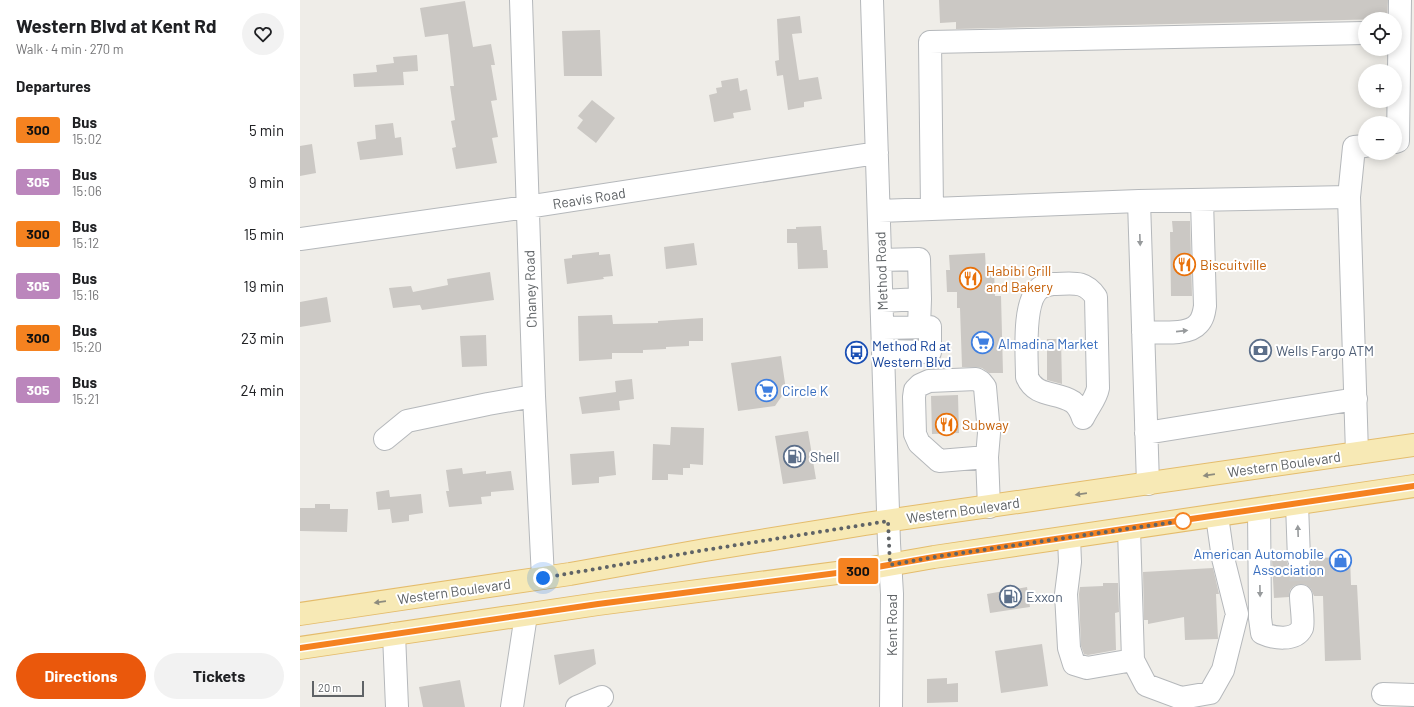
<!DOCTYPE html>
<html lang="en">
<head>
<meta charset="utf-8">
<style>
	body { margin:0; font-family:Barlow,sans-serif; background:#f2f2f2; color:#202124; height:100vh; display:flex; flex-direction:column; font-size:15px; white-space:nowrap }
	* { box-sizing:border-box; margin:0 }
	p { font-size:13px; color:#757577 }
	.icon { flex:none; width:22px; height:22px; fill:none; stroke:currentColor; stroke-width:2; stroke-linecap:round; stroke-linejoin:round }
	.map { position:relative; flex:1; overflow:hidden }
	.side { display:flex; flex-direction:column; background:#fff; width:300px }
	.side>* { flex:none }
	.badge { padding:0 8px; border-radius:3px; font-size:14px; line-height:26px }
	.tools { position:absolute; left:1058px; top:12px; display:grid; gap:8px }
	.tools a { display:grid; place-items:center; width:44px; height:44px; border-radius:50%; background:#fff; box-shadow:0 2px 10px #0003; font-size:20px }
	.scale { position:absolute; left:12px; bottom:10px; width:52px; box-sizing:border-box; padding-left:4px; border:2px solid #5f6366; border-top:0; font-size:11px; line-height:14px; white-space:nowrap; color:#5f6366; -webkit-text-stroke:3px #fff; paint-order:stroke }
	.you { position:absolute; width:20px; height:20px; margin:-10px; border:3px solid #fff; border-radius:50%; background:#1a73e8; box-shadow:0 0 0 6px #1a73e833 }
	.map>.badge { position:absolute; translate:-50% -50%; box-shadow:0 0 0 2px #fff }
	h2 { padding:0 16px; font-size:15px; line-height:36px }
	.round { display:grid; place-items:center; flex:none; width:42px; height:42px; border-radius:21px; background:#f2f2f2 }
	.summary { display:flex; align-items:center; justify-content:space-between; height:68px; padding:0 16px }
	h1 { font-size:19px; font-weight:700; line-height:30px }
	.action { display:flex; gap:8px; margin-top:auto; padding:8px 16px }
	.action a { flex:1; height:46px; border-radius:24px; background:#ea580c; color:#fff; font-size:16px; font-weight:700; line-height:46px; text-align:center }
	.action a+a { background:#f2f2f2; color:#202124 }
	ul { padding:0; list-style:none }
	li { display:flex; align-items:center; gap:12px; height:52px; padding:0 16px }
	li div { flex:1 }
	li b { display:block; font-size:15px }
	li em { font-style:normal }
	li .badge { min-width:44px; font-weight:700; text-align:center }
	main { display:flex; flex:1; min-height:0 }
	.map>svg:first-child { display:block }
	.building { fill:#cbc8c4 }
	.lines { fill:none; stroke-linecap:round; stroke-linejoin:round }
	.minor-tunnel { stroke:#cbcac8; stroke-width:22; stroke-dasharray:22 11; stroke-linecap:butt }
	.minor-casing { stroke:#b5b8bb; stroke-width:24 }
	.major-casing { stroke:#e4bc6c; stroke-width:24 }
	.minor { stroke:#fff; stroke-width:22 }
	.major { stroke:#f7e9b5; stroke-width:22 }
	.oneway { fill:#979a9c }
	.oneway2 { fill:#8d8b7e }
	.line-casing { stroke:#fff; stroke-width:9 }
	.line { stroke:#f58220; stroke-width:6 }
	.walk { stroke:#5f6366; stroke-width:4; stroke-dasharray:0 7.2 }
	.stop-dot { fill:#fff; stroke:#f58220; stroke-width:2 }
	.labels { text-anchor:middle; dominant-baseline:central; stroke-width:4; stroke-linejoin:round; paint-order:stroke }
	.street-label { font-size:14px; fill:#5f6366; stroke:#fff }
	.food-label { font-size:14px; fill:#c56008; stroke:#fff; text-anchor:start }
	.shop-label { font-size:14px; fill:#366cbe; stroke:#fff; text-anchor:start }
	.transit-label { font-size:14px; fill:#164399; stroke:#fff; text-anchor:start }
	.service-label { font-size:14px; fill:#4e5e75; stroke:#fff; text-anchor:start }
</style>
</head>
<body>
<main>
<section class="side">
<div class="summary"><div><h1>Western Blvd at Kent Rd</h1><p>Walk · 4 min · 270 m</p></div><a class="round"><svg class="icon" aria-label="heart" viewBox="0 0 24 24"><path d="M12 20l-8-8c-3-5 5-10 8-4 3-6 11-1 8 4z"/></svg></a></div>
<h2>Departures</h2>
<ul>
<li><span class="badge" style="background:#f58220;color:#111">300</span><div><b>Bus</b><p>15:02</p></div><em>5 min</em></li>
<li><span class="badge" style="background:#bb86bc;color:#fff">305</span><div><b>Bus</b><p>15:06</p></div><em>9 min</em></li>
<li><span class="badge" style="background:#f58220;color:#111">300</span><div><b>Bus</b><p>15:12</p></div><em>15 min</em></li>
<li><span class="badge" style="background:#bb86bc;color:#fff">305</span><div><b>Bus</b><p>15:16</p></div><em>19 min</em></li>
<li><span class="badge" style="background:#f58220;color:#111">300</span><div><b>Bus</b><p>15:20</p></div><em>23 min</em></li>
<li><span class="badge" style="background:#bb86bc;color:#fff">305</span><div><b>Bus</b><p>15:21</p></div><em>24 min</em></li>
</ul>
<div class="action"><a>Directions</a><a>Tickets</a></div>
</section>
<div class="map">
<svg width="1114" height="707" viewBox="0 0 1114 707">
	<rect width="100%" height="100%" fill="#efede8"/>
	<path class="building" d="M639 0H1088L1087 19 656 29V22L640 23Z
		M165 1 173 47 191 44 195 65H191L197 100 191 101 198 137 192 138 197 163 156 169 152 148 156 147 151 121 155 120 150 86H154L148 34 125 37 120 8Z
		M500 16 502 33 492 34 499 80 518 77 522 99 504 102V107L488 110 483 75 477 76 475 61 479 60 477 19Z
		M300 30 302 76H264L262 31Z
		M117 55 118 71 103 72 104 85 54 87 53 74 77 72 76 65 94 63 93 57Z
		M438 78 440 91 447 89 451 110 433 113 434 118 414 122 409 95 417 93 416 88 422 87 421 81Z
		M292 100 315 118 296 143 277 128 283 120 278 116Z
		M93 123 95 138 101 137 103 155 60 160 57 142 76 139 75 125Z
		M12 144 16 173 0 176V146Z
		M872 221H890L892 296H871L870 232H873Z
		M521 226 523 250H527L528 268 498 269 497 243H487V229H496V227Z
		M394 243 397 265 366 269 364 247Z
		M299 252V255L310 254 313 276 303 277 304 279 267 284 264 259 272 258V255Z
		M685 253 686 270 694 269 695 296H701L703 373H689L682 368 676 367H662L660 308H657V292H647L646 270H650L649 255Z
		M190 272 194 300 122 310 120 305 93 308 89 288 111 286 113 292 148 285 147 279Z
		M27 297 31 322 0 327V302Z
		M312 315 313 324 358 323V321L403 318V341H389V346L366 347V349L343 350V353H312V359L279 361 278 316Z
		M186 335 187 366 162 367 160 336Z
		M747 339H761L762 384 747 380Z
		M481 356 486 390 475 406 438 411 431 363Z
		M332 379 334 399 319 401 320 410 282 414 279 397 316 392 315 381Z
		M658 395 659 433 632 434 631 396Z
		M371 427 404 428 403 465 390 464V468H383V475L368 474V480H352L353 444 370 445Z
		M508 431 516 479 483 484 475 436Z
		M314 451 316 475 299 477V483L272 485 270 454Z
		M162 468 163 474 186 471V474L211 471 214 490 191 492V496L181 497 182 504 149 507 146 491H149L146 470Z
		M89 490 90 497 121 494 123 513 109 515V521L92 523 90 509 78 510 76 492Z
		M15 504H30V509H48L47 532 0 531V508H15Z
		M1050 557 1051 585H1057L1061 660 1025 661 1023 596H1014L1011 589 1006 585 1000 584 994 586 990 590 989 597 974 598 972 560 986 559 988 565 993 570 1000 571 1006 569 1010 565 1011 558Z
		M913 568 919 594H916L918 639 885 640 884 617 848 624V620H844L843 572Z
		M803 583H818L819 612 815 613 816 650 788 655 784 654 781 646 779 594 780 587 803 586Z
		M727 587 730 607 690 613 687 594Z
		M742 644 748 686 701 693 695 651Z
		M294 649 296 664 259 685 254 655Z
		M647 678V684L658 683V702L627 703V679Z
		M160 680 165 707H123L119 687Z"/>
	<g class="lines">
		<path class="minor-tunnel" d="M999 559 1001 596"/>
		<defs>
			<path id="minor" d="M221 0 234 396 243 578
				M572 0 589 543 592 594 591 707
				M1095 142 1098 141 1100 0
				M839 201 848 484
				M632 209 630 42 1065 33
				M579 211 839 201 1049 197
				M0 239 227 207 577 153
				M580 260 619 259 620 299 619 327
				M752 284C771 284 784 279 796 297L798 388C796 399 788 407 783 418 781 412 778 406 773 402 757 391 736 398 727 377 727 356 722 301 740 288 743 286 749 285 752 284Z
				M582 301 620 299
				M583 328 630 327V352L583 351
				M843 332C858 332 888 336 898 324 903 319 904 313 905 306L902 200
				M846 433 1056 399
				M85 439 107 421 188 404 234 396
				M1057 453 1049 197 1054 147 1065 146
				M687 457 639 461 619 443 615 434 614 397 615 390 620 385 629 381 676 379 681 382 685 387 689 433 687 457 689 507
				M997 504 999 559
				M959 510 960 618 962 633C973 638 995 642 1002 628 1004 622 1001 604 1001 596
				M769 538 770 562 766 594 769 648 774 664 787 668 833 660 829 529
				M94 634 97 707
				M833 660 846 685 881 698 910 693 923 670 937 614 923 558 917 516
				M1083 694 1114 695
				M212 707 226 615
				M277 707 302 697"/>
			<path id="major" d="M0 614 270 574 405 550 565 524 1114 445
				M0 648 298 604 560 570 634 557 1114 486"/>
		</defs>
		<use href="#minor" class="minor-casing"/>
		<use href="#major" class="major-casing"/>
		<use href="#minor" class="minor"/>
		<use href="#major" class="major"/>
	</g>
	<defs><path id="oneway-solid" d="M-6-.8H1V-3.2L6.5 0L1 3.2V.8H-6Z"/></defs>
	<g class="oneway">
		<use href="#oneway-solid" transform="translate(840 240) rotate(88)"/>
		<use href="#oneway-solid" transform="translate(882 331) rotate(-6)"/>
		<use href="#oneway-solid" transform="translate(998 531) rotate(-92)"/>
		<use href="#oneway-solid" transform="translate(960 591) rotate(89)"/>
	</g>
	<g class="oneway2">
		<use href="#oneway-solid" transform="translate(909 475) rotate(172)"/>
		<use href="#oneway-solid" transform="translate(781 494) rotate(172)"/>
		<use href="#oneway-solid" transform="translate(80 602) rotate(172)"/>
	</g>
	<g class="lines">
		<defs>
			<path id="line" d="M0 648 298 604 560 570 634 557 1114 486"/>
		</defs>
		<use href="#line" class="line-casing"/>
		<use href="#line" class="line"/>
		<path class="walk" d="M243 578 405 550 588 521 590 565 634 557 888 520 883 521"/>
	</g>
	<defs>
		<symbol id="restaurant-ring" viewBox="-11 -11 22 22"><circle r="9.5" fill="#fff" stroke="#e8710a" stroke-width="1.5"/><path d="M-5-6h1v4h1v-4h1v4h1v-4h1v5L-1.5 .5V6h-2V.5L-5-1ZM5-6V6H3V1.5H1.5Q1.5-4 5-6Z" fill="#e8710a"/></symbol>
		<symbol id="supermarket-ring" viewBox="-11 -11 22 22"><circle r="9.5" fill="#fff" stroke="#3f7fe0" stroke-width="1.5"/><path d="M-6-5.5h2.5l.6 2H6L4.5 2H-2.5L-4.4-4H-6ZM-1.5 3.2a1.3 1.3 0 1 0 .1 0ZM3 3.2a1.3 1.3 0 1 0 .1 0Z" fill="#3f7fe0"/></symbol>
		<symbol id="bank-ring" viewBox="-11 -11 22 22"><circle r="9.5" fill="#fff" stroke="#5c6f8a" stroke-width="1.5"/><path d="M-6-4H6V4H-6ZM0-2.3a2.3 2.3 0 1 0 0 4.6a2.3 2.3 0 1 0 0-4.6Z" fill="#5c6f8a"/></symbol>
		<symbol id="bus-ring" viewBox="-11 -11 22 22"><circle r="9.5" fill="#fff" stroke="#1a4fb4" stroke-width="1.5"/><path d="M-5-6H5V4H4V6H2V4H-2V6H-4V4H-5ZM-3.5-4V0h7V-4ZM-3.5 1.2v1.5H-2V1.2ZM2 1.2v1.5H3.5V1.2Z" fill="#1a4fb4"/></symbol>
		<symbol id="fuel-ring" viewBox="-11 -11 22 22"><circle r="9.5" fill="#fff" stroke="#5c6f8a" stroke-width="1.5"/><path d="M-5.5-6h7V0h2V4h1.3V-2.5L3-4.5l.8-.8L6-3V5H2.5V1h-1V6h-7ZM-4.2-4.7v3.2H.2V-4.7Z" fill="#5c6f8a"/></symbol>
		<symbol id="shop-ring" viewBox="-11 -11 22 22"><circle r="9.5" fill="#fff" stroke="#3f7fe0" stroke-width="1.5"/><path d="M-5-2.5h2.3a2.7 3.5 0 0 1 5.4 0H5L5.5 6h-11ZM-1.5-2.5h3a1.5 2.3 0 0 0-3 0Z" fill="#3f7fe0"/></symbol>
	</defs>
	<g fill-rule="evenodd">
		<use href="#restaurant-ring" x="872" y="252" width="25" height="25"/>
		<use href="#restaurant-ring" x="658" y="266" width="25" height="25"/>
		<use href="#supermarket-ring" x="670" y="330" width="25" height="25"/>
		<use href="#bank-ring" x="948" y="338" width="25" height="25"/>
		<use href="#bus-ring" x="544" y="340" width="25" height="25"/>
		<use href="#supermarket-ring" x="454" y="378" width="25" height="25"/>
		<use href="#restaurant-ring" x="634" y="412" width="25" height="25"/>
		<use href="#fuel-ring" x="482" y="444" width="25" height="25"/>
		<use href="#shop-ring" x="1028" y="548" width="25" height="25"/>
		<use href="#fuel-ring" x="698" y="584" width="25" height="25"/>
	</g>
	<circle class="stop-dot" cx="883" cy="521" r="8"/>
	<g class="labels">
		<g class="street-label">
			<text transform="translate(289 198) rotate(-9)">Reavis Road</text>
			<text transform="translate(581 271) rotate(-92)">Method Road</text>
			<text transform="translate(230 289) rotate(-92)">Chaney Road</text>
			<text transform="translate(984 464) rotate(-8)">Western Boulevard</text>
			<text transform="translate(663 510) rotate(-8)">Western Boulevard</text>
			<text transform="translate(154 591) rotate(-8)">Western Boulevard</text>
			<text transform="translate(591 625) rotate(-90)">Kent Road</text>
		</g>
		<g class="food-label">
			<text x="900" y="264">Biscuitville</text>
			<text x="686" y="270">Habibi Grill<tspan x="686" dy="16">and Bakery</tspan></text>
			<text x="662" y="424">Subway</text>
		</g>
		<g class="shop-label">
			<text x="698" y="343">Almadina Market</text>
			<text x="482" y="390">Circle K</text>
			<text x="1024" y="553" text-anchor="end">American Automobile<tspan x="1024" dy="16">Association</tspan></text>
		</g>
		<g class="transit-label">
			<text x="572" y="345">Method Rd at<tspan x="572" dy="16">Western Blvd</tspan></text>
		</g>
		<g class="service-label">
			<text x="976" y="350">Wells Fargo ATM</text>
			<text x="510" y="456">Shell</text>
			<text x="726" y="596">Exxon</text>
		</g>
	</g>
</svg>
<div class="tools">
<a><svg class="icon" aria-label="locate" viewBox="0 0 24 24"><circle cx="12" cy="12" r="6"/><path d="M12 2v4M12 18v4M2 12h4M18 12h4"/></svg></a>
<a>+</a>
<a>−</a>
</div>
<div class="scale">20 m</div>
<div class="you" style="left:243px;top:578px"></div>
<b class="badge" style="left:558px;top:571px;background:#f58220;color:#111">300</b>
</div>
</main>
</body>
</html>
